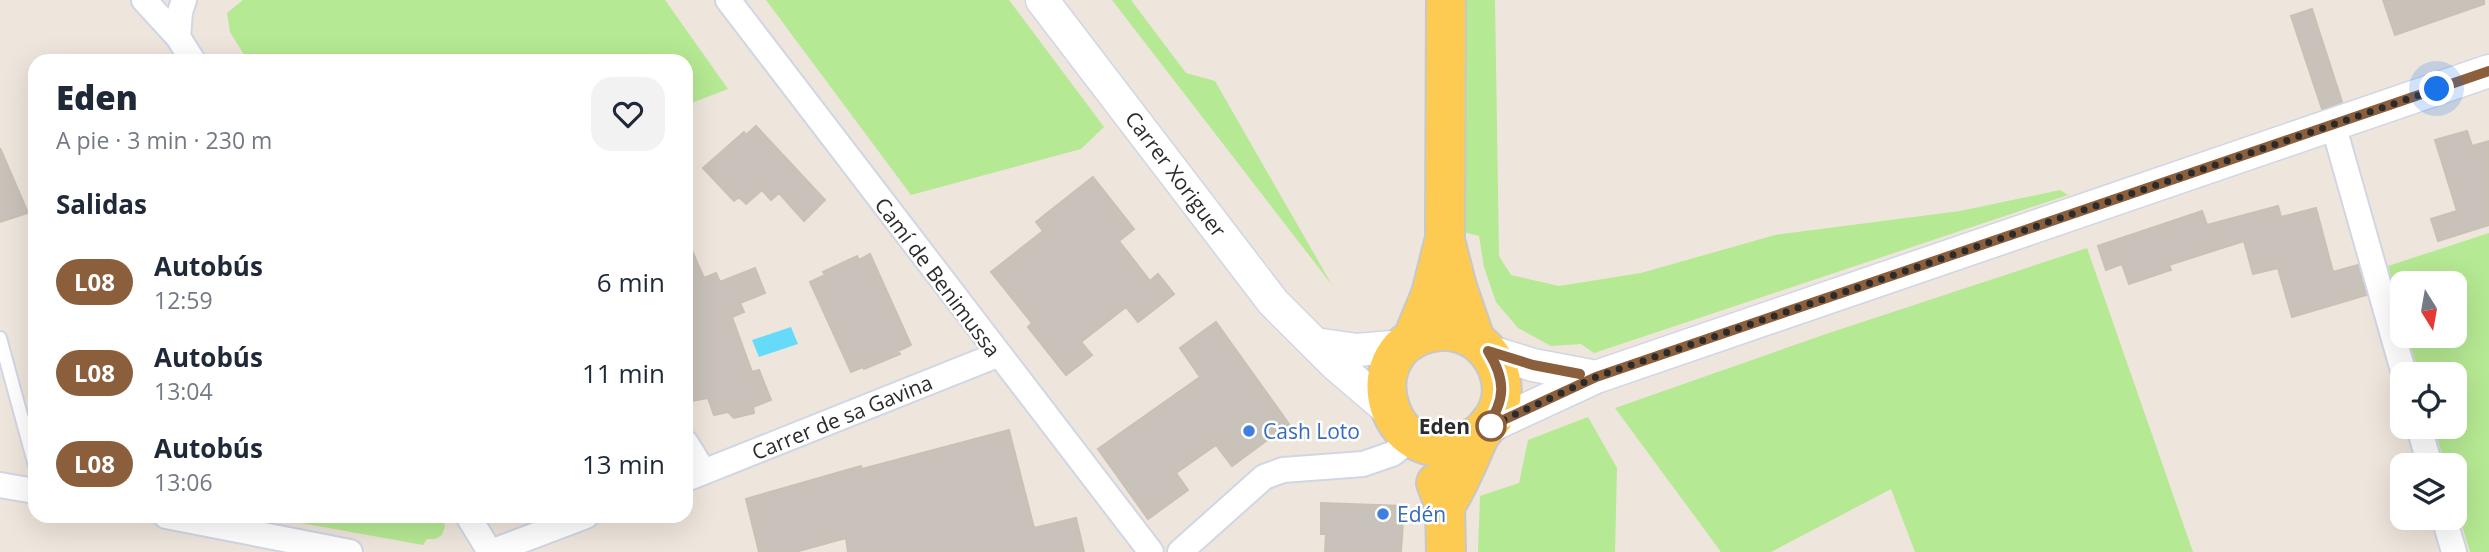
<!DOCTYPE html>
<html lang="es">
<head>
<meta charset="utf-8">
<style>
	body { margin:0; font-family:"Open Sans",sans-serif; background:#f2f2f3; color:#1f2937; height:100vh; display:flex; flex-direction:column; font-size:26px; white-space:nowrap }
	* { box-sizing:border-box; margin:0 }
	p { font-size:23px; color:#747a83 }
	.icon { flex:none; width:38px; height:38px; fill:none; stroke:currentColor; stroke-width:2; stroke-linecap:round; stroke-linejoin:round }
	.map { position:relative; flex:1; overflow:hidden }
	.sheet { position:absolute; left:28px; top:54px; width:665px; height:469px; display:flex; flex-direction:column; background:#fff; border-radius:21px; box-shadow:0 7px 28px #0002 }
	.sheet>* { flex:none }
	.badge { padding:0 14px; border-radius:23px; font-size:24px; line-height:46px }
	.needle { width:46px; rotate:169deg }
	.fabs { position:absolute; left:2390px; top:271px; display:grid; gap:14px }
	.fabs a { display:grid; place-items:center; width:77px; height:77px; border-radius:14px; background:#fff; box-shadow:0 7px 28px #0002; font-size:35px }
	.you { position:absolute; width:35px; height:35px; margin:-18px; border:5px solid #fff; border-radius:50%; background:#1a73e8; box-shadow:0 0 0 10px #1a73e833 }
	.map>.badge { position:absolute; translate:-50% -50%; box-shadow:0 0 0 4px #fff }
	h2 { padding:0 28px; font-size:26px; line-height:63px }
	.round { display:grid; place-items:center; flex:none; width:74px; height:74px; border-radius:21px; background:#f2f2f3 }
	.head { display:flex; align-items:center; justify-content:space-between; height:119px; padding:0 28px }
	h1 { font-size:33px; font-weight:800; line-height:52px }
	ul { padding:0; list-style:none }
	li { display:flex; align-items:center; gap:21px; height:91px; padding:0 28px }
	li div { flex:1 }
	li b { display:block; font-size:26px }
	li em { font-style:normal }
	li .badge { min-width:77px; font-weight:700; text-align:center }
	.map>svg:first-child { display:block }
	.green { fill:#b6e993 }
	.water { fill:#65dbf9 }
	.building { fill:#c9c2bb; stroke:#cac1b5; stroke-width:2 }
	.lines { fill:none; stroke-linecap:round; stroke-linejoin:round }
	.service-casing { stroke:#d1d6e5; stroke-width:16 }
	.minor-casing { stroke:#d1d6e5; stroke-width:28 }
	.tertiary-casing { stroke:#d1d6e5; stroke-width:35 }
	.primary-casing { stroke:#c8c8c8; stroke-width:42 }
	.service { stroke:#fff; stroke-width:12 }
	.minor { stroke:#fff; stroke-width:24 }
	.tertiary { stroke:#fff; stroke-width:32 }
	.primary { stroke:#fdcb52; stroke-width:38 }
	.line-casing { stroke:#fff; stroke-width:16 }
	.line { stroke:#8b5e3c; stroke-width:10 }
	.walk { stroke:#2b2b2b; stroke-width:7; stroke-dasharray:0 12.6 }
	.stop-dot { fill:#fff; stroke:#8b5e3c; stroke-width:3.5 }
	.shop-dot { fill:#3f7fe0; stroke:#fff; stroke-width:2.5 }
	.labels { text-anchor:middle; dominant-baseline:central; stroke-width:5; stroke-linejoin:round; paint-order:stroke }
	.street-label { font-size:21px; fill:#2b2b2b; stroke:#fff }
	.stop-label { font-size:21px; font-weight:bold; fill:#2b2b2b; stroke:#fff; text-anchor:end }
	.shop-label { font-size:21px; fill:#366cbe; stroke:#fff; text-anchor:start }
</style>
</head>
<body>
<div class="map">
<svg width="2489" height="552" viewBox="0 0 2489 552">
	<rect width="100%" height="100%" fill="#eee5dc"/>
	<path class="green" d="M243 0H665L728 89 686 105V61H248L230 32 227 13Z
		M766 0H1009L1104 127 1081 149 911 195Z
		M1112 0H1131L1186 73 1215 81 1332 285Z
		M1464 0H1495L1499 256 1511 275 1559 286 1641 273 1775 235 1960 211 2060 190 2068 195 1594 353 1581 344 1551 346 1518 328 1496 302 1484 267 1479 236 1463 232Z
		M2489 233V552H2470L2455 502V466L2445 465 2434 427H2455V374H2419L2408 336H2455V284H2403V317L2388 266Z
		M2087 248 2193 552H1915L1891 489 1771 552H1721L1615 408 1826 334Z
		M1588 417 1617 468 1615 552H1478L1480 496 1519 483 1528 440Z
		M262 516H442L445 526 442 535 435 539H427L423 545Z"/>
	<path class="water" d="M791 327 798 344 759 357 752 340Z"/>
	<path class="building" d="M2383 0H2484V4L2395 35Z
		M2312 9 2342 102 2322 109 2291 16Z
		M756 126 825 200 804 221 779 193 771 200 762 190 746 204 739 197 734 201 703 168 744 132 746 135Z
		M2467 131 2472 146 2489 141V225L2438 241 2431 219 2457 211 2435 140Z
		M0 148 28 213 0 222Z
		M1093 177 1134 229 1119 241 1150 281 1158 274 1174 294 1138 322 1126 307 1081 342 1092 355 1066 375 1028 327 1032 323 991 272 1043 231 1036 222Z
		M2278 206 2281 217 2316 208 2333 272 2358 265 2366 295 2292 317 2278 268 2253 274 2244 241 2169 265 2171 270 2129 284 2122 264 2106 270 2098 246 2202 211 2207 225Z
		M686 237 704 278 716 273 720 282 755 268 765 293 740 303 744 312 732 317 752 372 759 370 771 400 753 407 754 413 734 418 728 412 714 415 708 398 692 401 686 390Z
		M870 254 911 345 898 351 900 354 864 369 863 367 851 372 810 282 825 275 823 272 857 256 859 260Z
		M1216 322 1289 424 1232 466 1216 445 1176 473 1188 490 1148 519 1098 449 1200 377 1180 348Z
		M1009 430 1034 528 1076 518 1084 552H848L846 538 795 552H759L746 499 861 466 862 469Z
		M1321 503 1404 506 1401 552H1325L1326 534H1321Z"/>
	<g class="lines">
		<defs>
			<path id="service" d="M0 338 35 466"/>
			<path id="minor" d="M144 0 178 37 193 61
				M728 0 1151 552
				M178 37 180 12 184 0
				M2333 124 2404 374
				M2419 427 2430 466
				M686 443 704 472
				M686 479 997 355
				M0 485 35 491
				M166 516 350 552
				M468 516 490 552
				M2444 518 2454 552
				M491 552 586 516
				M1180 552 1264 477 1283 470 1363 464 1392 454 1413 438"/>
			<path id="tertiary" d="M1042 0 1273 302 1335 364 1389 410
				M1315 344 1357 350 1404 346
				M1488 351 1533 365 1596 377
				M1486 428 1596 377 2489 71"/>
			<path id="primary" d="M1446 244 1457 287 1475 339
				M1412 340 1431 294 1445 238 1446 0
				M1436 483 1445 506 1446 552
				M1445 506C1459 485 1468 461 1478 439 1482 430 1489 425 1494 417 1509 393 1501 362 1480 344 1470 335 1454 330 1441 331 1345 338 1387 492 1481 433"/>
		</defs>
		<use href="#service" class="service-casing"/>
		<use href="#minor" class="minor-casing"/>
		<use href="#tertiary" class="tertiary-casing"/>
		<use href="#primary" class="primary-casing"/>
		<use href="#service" class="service"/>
		<use href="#minor" class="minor"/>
		<use href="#tertiary" class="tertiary"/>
		<use href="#primary" class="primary"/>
	</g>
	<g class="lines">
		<defs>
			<path id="line" d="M1580 374 1533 365 1488 351C1506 380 1506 400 1486 428L1596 377 2489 71"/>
		</defs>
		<use href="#line" class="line-casing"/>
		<use href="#line" class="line"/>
		<path class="walk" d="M1491 426 1486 428 1596 377 2437 89"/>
	</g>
	<circle class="stop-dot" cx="1491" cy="426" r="14"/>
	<g class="shop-dot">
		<circle cx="1249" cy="431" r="7"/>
		<circle cx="1383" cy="514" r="7"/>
	</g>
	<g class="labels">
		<g class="street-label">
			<text transform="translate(1176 174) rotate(53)">Carrer Xoriguer</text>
			<text transform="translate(938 277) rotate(53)">Camí de Benimussa</text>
			<text transform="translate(842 417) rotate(-22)">Carrer de sa Gavina</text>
		</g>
		<g class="stop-label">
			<text x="1470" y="426">Eden</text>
		</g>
		<g class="shop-label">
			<text x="1263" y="431">Cash Loto</text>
			<text x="1397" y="514">Edén</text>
		</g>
	</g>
</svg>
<div class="fabs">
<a><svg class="needle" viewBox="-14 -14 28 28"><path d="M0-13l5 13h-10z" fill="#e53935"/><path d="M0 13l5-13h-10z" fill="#747a83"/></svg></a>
<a><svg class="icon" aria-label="locate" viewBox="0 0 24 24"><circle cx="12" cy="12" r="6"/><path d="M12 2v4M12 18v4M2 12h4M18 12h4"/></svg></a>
<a><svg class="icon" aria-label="layers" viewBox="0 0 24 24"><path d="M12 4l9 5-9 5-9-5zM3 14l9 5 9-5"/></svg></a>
</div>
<div class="you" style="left:2437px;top:89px"></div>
<section class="sheet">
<div class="head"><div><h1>Eden</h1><p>A pie · 3 min · 230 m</p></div><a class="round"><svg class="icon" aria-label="heart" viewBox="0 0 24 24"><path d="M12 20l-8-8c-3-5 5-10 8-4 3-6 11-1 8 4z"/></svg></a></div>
<h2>Salidas</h2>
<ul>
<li><span class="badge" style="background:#8b5e3c;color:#fff">L08</span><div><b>Autobús</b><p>12:59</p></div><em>6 min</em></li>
<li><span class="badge" style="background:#8b5e3c;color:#fff">L08</span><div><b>Autobús</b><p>13:04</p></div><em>11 min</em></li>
<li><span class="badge" style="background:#8b5e3c;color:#fff">L08</span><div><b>Autobús</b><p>13:06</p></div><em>13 min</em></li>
</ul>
</section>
</div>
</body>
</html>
